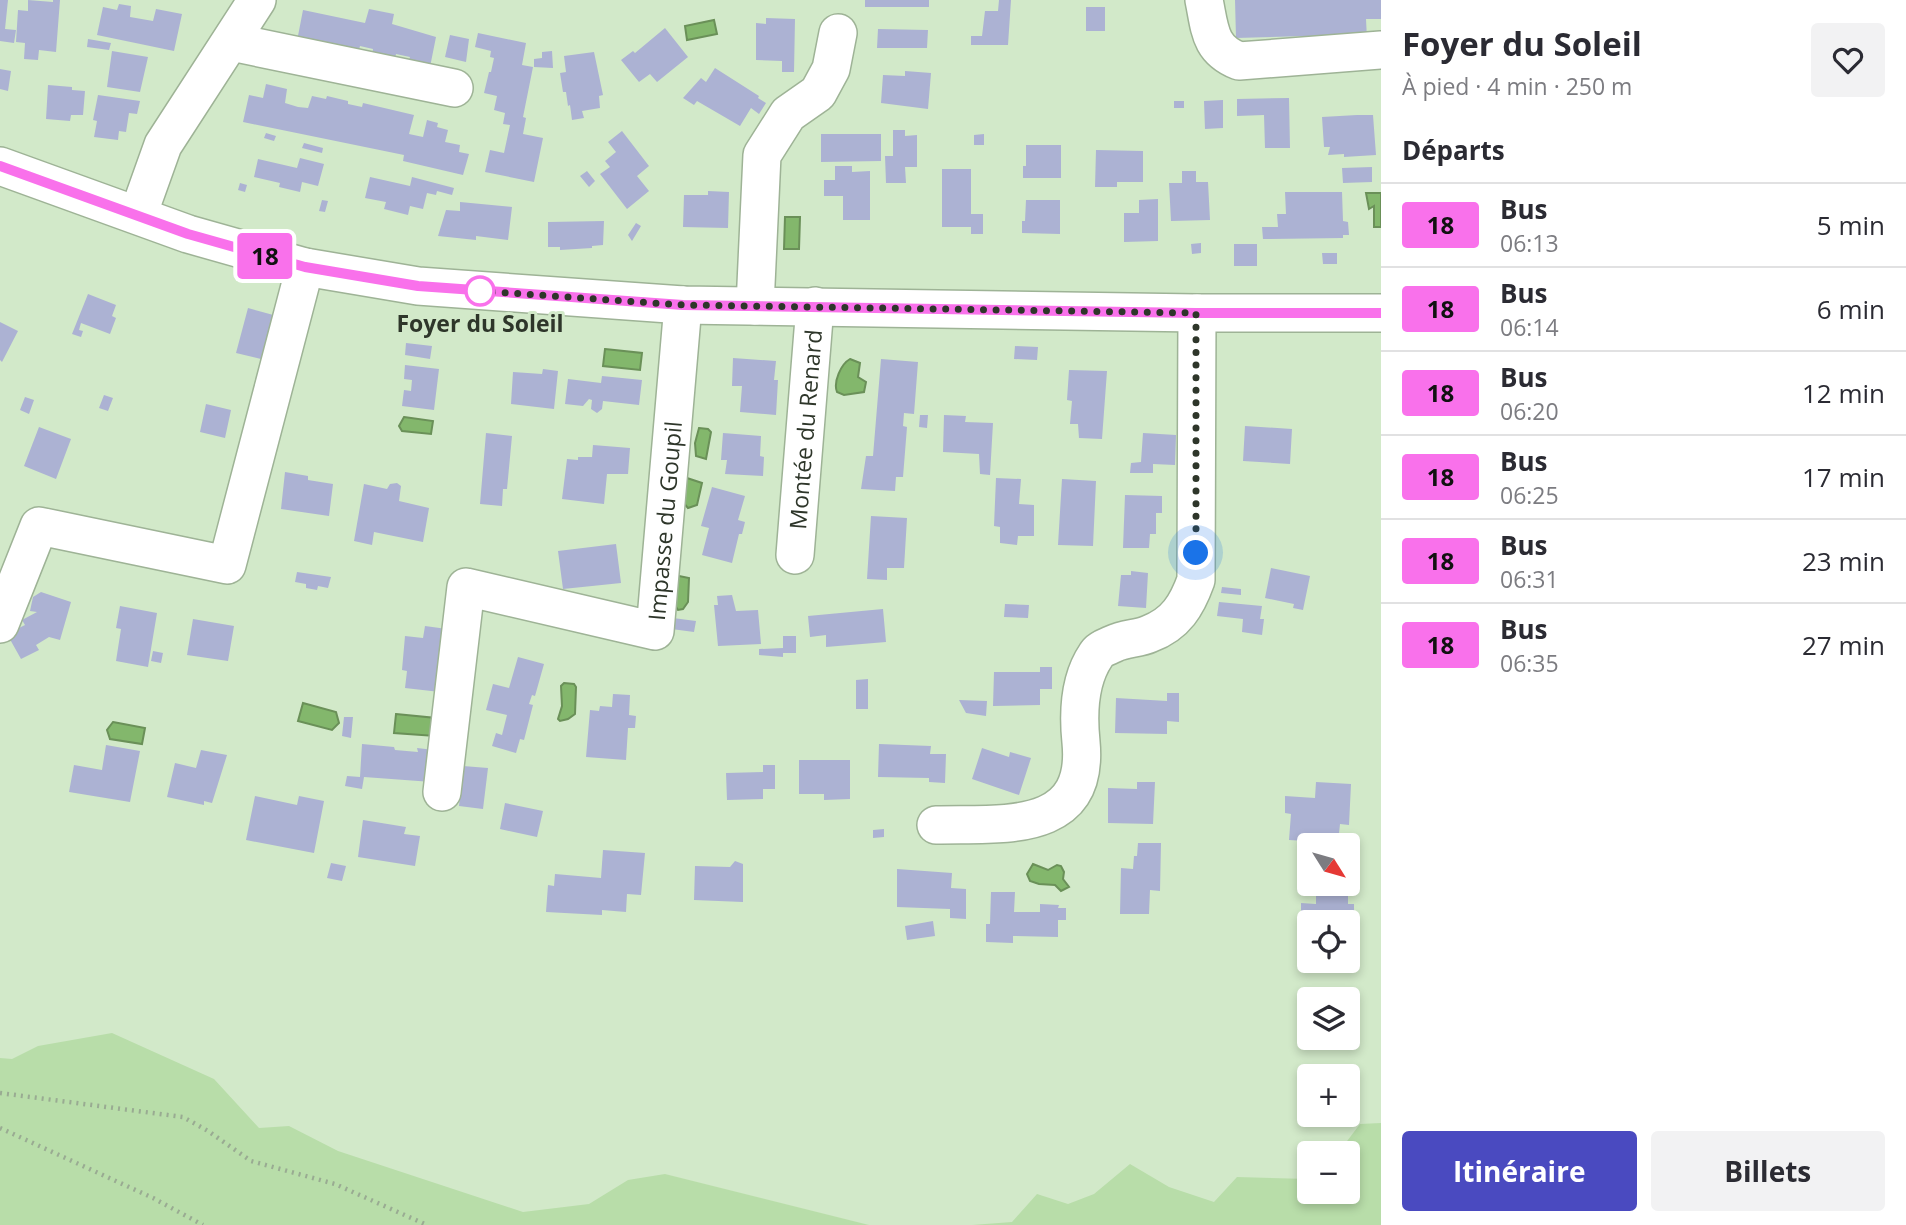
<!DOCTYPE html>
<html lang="fr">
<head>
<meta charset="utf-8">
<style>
	body { margin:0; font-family:"Open Sans",sans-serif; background:#f2f2f3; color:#2b2b33; height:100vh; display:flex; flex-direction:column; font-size:26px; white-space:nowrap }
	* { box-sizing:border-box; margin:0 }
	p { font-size:23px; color:#7c7c81 }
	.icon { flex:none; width:38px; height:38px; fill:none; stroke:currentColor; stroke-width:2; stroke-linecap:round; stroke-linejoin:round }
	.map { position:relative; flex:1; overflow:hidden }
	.drawer { display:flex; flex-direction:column; background:#fff; width:525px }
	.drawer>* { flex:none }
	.badge { padding:0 14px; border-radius:5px; font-size:24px; line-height:46px }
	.needle { width:46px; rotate:127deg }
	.tools { position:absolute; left:1297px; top:833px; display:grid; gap:14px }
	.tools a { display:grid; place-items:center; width:63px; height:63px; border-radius:7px; background:#fff; box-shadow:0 4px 10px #0003; font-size:35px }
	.you { position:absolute; width:35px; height:35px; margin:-18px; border:5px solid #fff; border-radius:50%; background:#1a73e8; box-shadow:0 0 0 10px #1a73e833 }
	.map>.badge { position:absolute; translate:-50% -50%; box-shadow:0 0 0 4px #fff }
	h2 { padding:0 21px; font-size:26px; line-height:63px }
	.round { display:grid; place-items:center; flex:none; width:74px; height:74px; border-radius:7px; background:#f2f2f3 }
	.head { display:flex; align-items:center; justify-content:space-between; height:119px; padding:0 21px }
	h1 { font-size:33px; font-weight:700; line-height:52px }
	.primary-button { display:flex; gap:14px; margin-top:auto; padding:14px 21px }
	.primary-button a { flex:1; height:80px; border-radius:7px; background:#4a4ac0; color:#fff; font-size:28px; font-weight:700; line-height:80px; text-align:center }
	.primary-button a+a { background:#f2f2f3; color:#2b2b33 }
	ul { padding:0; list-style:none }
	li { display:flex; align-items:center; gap:21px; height:84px; padding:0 21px; border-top:2px solid #e1e1e2 }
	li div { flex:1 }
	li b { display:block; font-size:26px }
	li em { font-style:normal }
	li .badge { min-width:77px; font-weight:700; text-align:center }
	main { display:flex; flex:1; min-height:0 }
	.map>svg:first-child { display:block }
	.green { fill:#b8dda9 }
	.water { fill:#83b76c; stroke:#6a9058; stroke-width:2 }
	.building { fill:#acb2d3 }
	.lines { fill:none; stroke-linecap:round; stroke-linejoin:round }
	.minor-casing { stroke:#9eb396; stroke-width:40 }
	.path { stroke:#99ab92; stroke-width:4.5; stroke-dasharray:2 5; stroke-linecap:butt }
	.minor { stroke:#fff; stroke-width:37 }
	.line-casing { stroke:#fff; stroke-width:16 }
	.line { stroke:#f971eb; stroke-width:10 }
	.walk { stroke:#2e362a; stroke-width:7; stroke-dasharray:0 12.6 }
	.stop-dot { fill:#fff; stroke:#f971eb; stroke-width:3.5 }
	.labels { text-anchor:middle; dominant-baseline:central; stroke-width:6; stroke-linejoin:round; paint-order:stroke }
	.stop-label { font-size:23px; font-weight:bold; fill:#2e362a; stroke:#d2e9c9 }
	.street-label { font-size:23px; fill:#2e362a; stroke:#d2e9c9 }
</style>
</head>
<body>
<main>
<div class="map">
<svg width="1381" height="1225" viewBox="0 0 1381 1225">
	<rect width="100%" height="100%" fill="#d2e9c9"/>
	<path class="green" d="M112 1033 214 1079 259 1128 289 1126 338 1151 523 1212 589 1204 628 1180 665 1174 869 1225H0V1058L12 1059 38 1046Z
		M1381 1123V1225H972L1012 1222 1037 1194 1068 1204 1094 1194 1130 1164 1169 1187 1214 1202 1237 1177 1309 1179V1192H1348V1153H1338L1360 1124Z"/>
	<path class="water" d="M714 20 717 34 687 40 685 26Z
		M1366 193H1381V227H1374V206L1369 209Z
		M785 217H800L799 249H784Z
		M605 349 642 353 640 370 603 366Z
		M850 359 860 363 858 377 866 382 864 392 844 395 837 392C833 382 841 364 850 359Z
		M404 417 433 421 431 434 402 431 399 426Z
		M699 428 708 429 711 432 706 459 696 456 695 443Z
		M687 478 702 483 697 505 688 508 681 500Z
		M679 576 689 578 688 602 683 609 678 610 673 602 674 577Z
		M564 683 574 684 576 687 575 714 568 719 560 721 558 719 562 706 561 686Z
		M303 703 336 712 339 723 332 730 298 721Z
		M396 714 436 718 435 736 394 733Z
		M113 722 145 728 142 744 110 739 107 730Z
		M1033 864 1048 870 1057 865 1061 866 1064 872 1063 879 1069 887 1061 891 1055 885 1039 884 1030 881 1027 874Z"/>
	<path class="building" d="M0 0H8L5 29 16 30 14 43 0 41Z
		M28 0 53 2V0H60L56 52 39 50 38 60 24 59 25 43 16 42 18 10 28 11Z
		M865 0H929V7H865Z
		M999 0H1011L1008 45H971V36H982L985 11H998Z
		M1235 0H1381V19H1366L1367 39 1309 42 1308 36 1236 38Z
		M119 4 131 6 130 17 153 21 156 9 182 14 174 51 97 35 103 7 117 10Z
		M1086 7H1105V31H1086Z
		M369 9 394 14 392 24 436 37 430 67 408 63 410 57 396 54 393 68 371 63 373 49 360 46 358 54 297 41 303 10 365 23Z
		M766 18 795 19 794 72H782V61L756 60V23L766 24Z
		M665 28 688 57 657 82 650 74 639 82 621 60 633 51 635 53Z
		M878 29 928 30 927 48H877Z
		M478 33 526 43 522 65 533 67 523 117 526 118 523 134 543 138 534 182 485 172 490 150 504 153 510 125 503 124 505 113 494 110 497 96 484 93 489 72H491L494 58 490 57 491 51 475 47Z
		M450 35 469 39 466 62 445 57Z
		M88 39 111 43 109 50 87 47Z
		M112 51 148 57 140 92 107 87Z
		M552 51 553 68 534 67V59L542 58V52Z
		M594 52 603 95 599 96 600 108 582 111 584 118 572 120 570 105 568 106 566 92H563L560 73 566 72 564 56Z
		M715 68 759 96 758 98 766 103 759 114 751 108 740 126 697 101 694 105 683 98 701 78 706 82Z
		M0 69 11 71 8 91 0 89Z
		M905 71 931 73 928 109 881 103 883 75 905 76Z
		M266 84 287 89 285 103 298 107 308 108 312 96 326 99 327 96 348 101V104L362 107 363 103 414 115 409 134 423 137 427 120 438 123 437 127 448 130 445 142 460 145 459 152 469 154 463 175 403 161 404 155 243 122 249 95 263 98Z
		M48 85 72 87V90L85 91 83 115H71L70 121 46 119Z
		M98 95 140 101 137 114 129 113 126 132 119 131 118 140 94 137 97 121 93 120Z
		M1289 98 1290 148H1265L1264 115 1237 116V99Z
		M1223 100V128L1205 129 1204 101Z
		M1174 101H1184V108H1174Z
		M1357 115H1373L1376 155 1344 157V154L1328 155 1330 147H1324L1322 117Z
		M893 130H905V136L917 135V167H905L906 183H886L885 156H893Z
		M622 131 649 166 637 176 649 191 627 209 600 174 610 167 605 161 616 152 608 142Z
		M266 133 276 136 274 141 264 138Z
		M821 134H881V161L821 162Z
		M984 134V145H974V135Z
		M304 143 323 148 322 153 302 148Z
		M1026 145H1061V178H1023V166H1026Z
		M1096 150 1143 151V182H1117V187H1095Z
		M300 158 324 164 318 186 302 182 300 192 279 187 280 183 254 177 258 159 297 168Z
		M835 166H852V172L870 171V220H843V196H824V180H835Z
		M1372 167V182L1343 183 1342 168Z
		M942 169H971V214H983V234H971V227H942Z
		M587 171 595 181 589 187 580 176Z
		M1182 171H1196V182H1208L1210 220 1171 221 1169 183H1182Z
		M370 177 410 186 412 177 454 188 452 195 437 191 436 195 427 193 423 209 410 206 408 215 384 209 386 202 365 198Z
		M240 183 247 185 245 192 238 190Z
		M708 191 729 192 728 228 683 227 684 195H708Z
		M1285 192H1342L1343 221 1348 222 1349 235H1343V238L1263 239 1262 227H1278L1277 214H1286Z
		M1158 199V241L1124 242V213H1139V200Z
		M322 200 328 201 325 212 319 211Z
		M1026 200H1060V234L1022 233V221H1025Z
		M460 202 512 207 508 240 476 236V240L438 236 446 210 460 211Z
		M604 221 603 245 592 246V248L560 250V247H548V222Z
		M636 223 641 226 632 241 628 235Z
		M1201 243V253L1192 254 1191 244Z
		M1234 244H1257V266H1234Z
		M1322 253H1337V264H1323Z
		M88 294 116 305 112 316 116 318 110 334 81 323 79 330 83 331 81 337 72 334Z
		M248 308 277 316 265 360 236 353Z
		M0 322 18 331 2 362 0 360Z
		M406 343 432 346 430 359 405 355Z
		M1015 346 1038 347 1037 360 1014 359Z
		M733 358 776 361 774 380H778L776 415 740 412 742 386H732Z
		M881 359 918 362 914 414 904 413 903 426 907 427 903 477H896L895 491 861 489 866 456H873Z
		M405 365 439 369 434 410 402 406 404 390 411 391 412 380 404 379Z
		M543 369 558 371 554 409 511 404 513 372 542 374Z
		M1069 370 1107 371 1102 439 1079 438 1078 424H1070L1072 401 1067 400Z
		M602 376 642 380 639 405 603 401 602 409 597 413 591 409 592 400 589 399 583 406 565 404 568 379 601 383Z
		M104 395 113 398 108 411 99 408Z
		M25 397 34 400 29 414 20 410Z
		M206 404 231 410 225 438 200 432Z
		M920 415H928L927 428 919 427Z
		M944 415 966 416 965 422 993 423 990 475 980 474 979 454 943 452Z
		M1245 426 1292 429 1290 464 1243 461Z
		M39 427 71 439 56 479 24 466Z
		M486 433 512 436 507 489H503L502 506 480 504Z
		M723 433 761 436 760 456 764 457 763 476 725 474 727 460H721Z
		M1143 433 1176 435 1175 465 1153 464V473H1130L1131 463 1141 462Z
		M593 445 630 448 628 474H607L604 504 562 499 567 459 578 460V457H592Z
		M285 472 308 476V480L333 484 329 516 281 509Z
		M996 478 1021 479 1019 504 1034 505V536H1018L1017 545 1000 543V527L994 526Z
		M1062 479 1096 481 1093 546 1058 545Z
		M397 483 401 486 399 501 429 508 423 542 374 532 372 545 354 541 364 484 387 489 390 484Z
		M712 487 745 496 738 520 745 522 742 534H739L732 563 702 555 709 528 701 526Z
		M1125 495 1162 496V513H1156V534H1150L1149 548H1123Z
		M871 516 907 518 904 568H887V580L867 579Z
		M616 544 621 583 563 589 558 551Z
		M1271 568 1310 576 1303 610 1293 608 1294 604 1265 598Z
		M1131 571 1148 573 1146 608 1118 606 1121 575H1131Z
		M297 572 331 577 328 588 318 586 317 590 306 588V584L295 582Z
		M1222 587 1241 589V595L1221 593Z
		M41 592 71 602 60 640 49 637 36 645 39 650 21 659 7 634 25 625 22 620 37 612 30 611 33 597Z
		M732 595 736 611 758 610 761 644 718 646 714 605H718L717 596Z
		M1219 602 1262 606 1260 619H1264L1262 635 1242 632 1243 619 1217 616Z
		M1005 604 1029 605 1028 618 1004 617Z
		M120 606 157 613 148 667 116 661 121 629 116 628Z
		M883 609 886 642 826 647V635L810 637 808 616Z
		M665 617 696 621 694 632 664 628Z
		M193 619 234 626 228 661 187 655Z
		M425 626 447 629 440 692 405 688 407 671 402 670 405 636 423 638Z
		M783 636H796V653H783V657L759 655V649L783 648Z
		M153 651 163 653 161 663 151 661Z
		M518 657 544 664 535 696 532 695 529 704 533 705 524 740 520 739 516 753 492 746 496 733 502 735 507 715 486 710 493 684 509 688Z
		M1040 667H1052V689H1040V705L993 706 994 672H1040Z
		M868 679V709H856V680Z
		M1167 693H1179V722L1167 721V734L1115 733 1116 698 1167 701Z
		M613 694 630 695 629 715 636 716 635 728H628L626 760 586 757 590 710 599 711 600 706 612 707Z
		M959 700 987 701 986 716 966 713Z
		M344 717H353L351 738 342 736Z
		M362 744 394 747 395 750 418 752 417 748 434 750 432 782 364 777 362 789 345 786 347 776 360 777Z
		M879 744 931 746 930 754H946L945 783 929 782V778L878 777Z
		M106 745 140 751 130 802 69 792 74 765 102 770Z
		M982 748 1009 757 1010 752 1031 758 1019 795 972 779Z
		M201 750 227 755 212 803 204 801V805L167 797 175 763 196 768Z
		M799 760H850V799L824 800V794H799Z
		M763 765H775V789H763V799L727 800 726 773 763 772Z
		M463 766 488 768 483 809 459 806Z
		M1137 782H1155L1153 824 1108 823V788L1137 789Z
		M1316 782 1351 784 1349 825 1340 824 1338 843 1289 840 1291 814 1285 813V796L1315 798Z
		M255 796 297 805 299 796 324 801 314 853 246 840Z
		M505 803 543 811 537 837 500 829Z
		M363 820 406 827 404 834 420 836 415 866 358 857Z
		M884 829V837L873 838V830Z
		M1138 843H1161L1160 891 1150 890 1149 914H1120L1121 868 1133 869 1134 856H1137Z
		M603 850 645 853 641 895 627 894 626 912 602 910V915L546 912 548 885 554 886 555 874 601 878Z
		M735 861 743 864V902L694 900 695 866 730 867Z
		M331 863 346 866 342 881 327 878Z
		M897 869 952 873 951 888 966 889V919L950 918V909L897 907Z
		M1316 884H1348V904H1354V940H1348V922H1315L1316 913 1301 912V903L1316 904Z
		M991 892H1015L1014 912H1040V904L1059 905 1058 908H1066V920H1058V937L1013 936V943L986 942V924H990Z
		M933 921 935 936 907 940 905 926Z"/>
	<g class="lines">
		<defs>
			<g id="minor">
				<path d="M1204 0C1210 29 1209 49 1239 61L1381 50"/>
				<path d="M231 42 454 88"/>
				<path d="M0 166 188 234 305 267 418 286 683 305 1197 313H1381"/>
				<path d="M138 215 163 145 257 0"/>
				<path d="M755 306 762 155 788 114 818 93 831 69 838 33"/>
				<path id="s1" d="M795 555 815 306"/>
				<path d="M0 624 39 526 227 565 305 267"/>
				<path id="s2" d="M442 792 466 587 655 631 683 305"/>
				<path d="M936 825C1000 823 1090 836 1081 742 1078 713 1079 680 1096 655 1099 649 1107 647 1113 644 1125 638 1138 639 1149 634 1176 624 1187 605 1196 580L1197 313"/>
			</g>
		</defs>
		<use href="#minor" class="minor-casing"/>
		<path class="path" d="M0 1093 183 1117 208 1131 251 1161 335 1184 427 1225
			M0 1128 153 1198 203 1225"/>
		<use href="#minor" class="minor"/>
	</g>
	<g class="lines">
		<defs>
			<path id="line" d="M0 166 188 234 305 267 418 286 683 305 1196 313H1381"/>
		</defs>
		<use href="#line" class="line-casing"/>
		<use href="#line" class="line"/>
		<path class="walk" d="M480 291 683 305 1196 313V553"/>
	</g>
	<circle class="stop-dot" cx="480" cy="291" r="14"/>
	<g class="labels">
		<g class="stop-label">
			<text x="480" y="323">Foyer du Soleil</text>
		</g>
		<g class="street-label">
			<text stroke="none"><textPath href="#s1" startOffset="126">Montée du Renard</textPath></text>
			<text stroke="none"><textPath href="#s2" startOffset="511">Impasse du Goupil</textPath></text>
		</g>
	</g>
</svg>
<div class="tools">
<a><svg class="needle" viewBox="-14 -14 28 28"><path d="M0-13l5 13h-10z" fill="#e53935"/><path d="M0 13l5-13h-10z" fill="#7c7c81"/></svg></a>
<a><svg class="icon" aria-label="locate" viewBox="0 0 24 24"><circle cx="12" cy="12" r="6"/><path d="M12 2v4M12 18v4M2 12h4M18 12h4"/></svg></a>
<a><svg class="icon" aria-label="layers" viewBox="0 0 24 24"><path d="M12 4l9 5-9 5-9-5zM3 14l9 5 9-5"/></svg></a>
<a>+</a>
<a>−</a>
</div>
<div class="you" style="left:1196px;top:553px"></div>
<b class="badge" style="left:265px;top:256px;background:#f971eb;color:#111">18</b>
</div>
<section class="drawer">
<div class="head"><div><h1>Foyer du Soleil</h1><p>À pied · 4 min · 250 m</p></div><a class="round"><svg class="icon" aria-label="heart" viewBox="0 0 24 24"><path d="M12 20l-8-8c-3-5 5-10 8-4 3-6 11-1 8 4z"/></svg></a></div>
<h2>Départs</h2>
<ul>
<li><span class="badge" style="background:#f971eb;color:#111">18</span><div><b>Bus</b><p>06:13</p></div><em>5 min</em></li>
<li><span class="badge" style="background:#f971eb;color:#111">18</span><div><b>Bus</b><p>06:14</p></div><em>6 min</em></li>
<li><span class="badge" style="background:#f971eb;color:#111">18</span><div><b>Bus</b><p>06:20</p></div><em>12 min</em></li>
<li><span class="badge" style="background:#f971eb;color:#111">18</span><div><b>Bus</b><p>06:25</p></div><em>17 min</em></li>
<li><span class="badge" style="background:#f971eb;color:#111">18</span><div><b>Bus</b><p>06:31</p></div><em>23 min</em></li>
<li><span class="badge" style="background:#f971eb;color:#111">18</span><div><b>Bus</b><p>06:35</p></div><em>27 min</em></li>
</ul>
<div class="primary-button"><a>Itinéraire</a><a>Billets</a></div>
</section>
</main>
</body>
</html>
